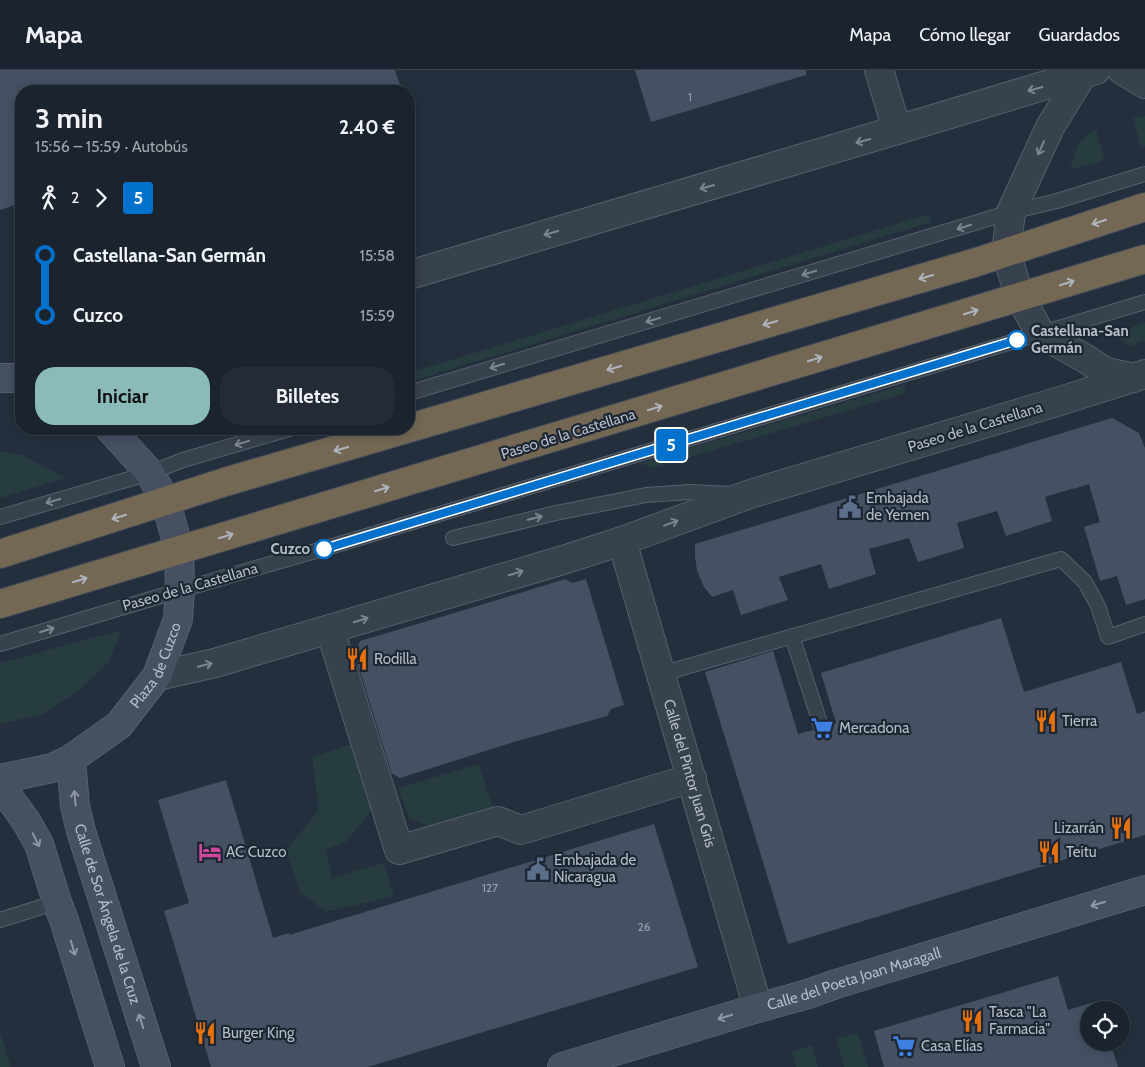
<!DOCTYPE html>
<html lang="es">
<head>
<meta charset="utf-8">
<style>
	body { margin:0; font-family:Cabin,sans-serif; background:#242b36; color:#f1f3f6; height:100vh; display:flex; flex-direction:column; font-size:19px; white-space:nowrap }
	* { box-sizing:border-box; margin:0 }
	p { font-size:16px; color:#a0a4aa }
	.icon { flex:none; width:28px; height:28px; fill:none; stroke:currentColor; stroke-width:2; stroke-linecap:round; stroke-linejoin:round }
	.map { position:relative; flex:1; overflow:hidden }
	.drawer { position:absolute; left:15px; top:15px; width:400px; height:350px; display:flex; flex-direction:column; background:#1b232e; border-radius:20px; box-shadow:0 2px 12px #0003,0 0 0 1px #39404a }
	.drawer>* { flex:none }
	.badge { padding:0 10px; border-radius:4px; font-size:18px; line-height:32px }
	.tools { position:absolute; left:1080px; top:931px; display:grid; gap:10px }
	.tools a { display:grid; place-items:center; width:50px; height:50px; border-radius:50%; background:#1b232e; box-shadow:0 2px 12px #0003,0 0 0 1px #39404a; font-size:25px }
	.map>.badge { position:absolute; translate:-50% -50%; box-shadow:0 0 0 2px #fff }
	.legs { display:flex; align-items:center; gap:8px; height:55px; padding:0 20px; font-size:16px }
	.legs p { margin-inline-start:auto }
	.overview { display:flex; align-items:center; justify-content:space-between; height:85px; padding:0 20px }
	h1 { font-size:28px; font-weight:700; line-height:38px }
	.primary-button { display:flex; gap:10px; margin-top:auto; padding:10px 20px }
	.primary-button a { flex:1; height:58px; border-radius:20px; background:#8bbbb9; color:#111; font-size:20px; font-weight:700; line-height:58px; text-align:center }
	.primary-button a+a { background:#242b36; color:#f1f3f6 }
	ul { padding:0 20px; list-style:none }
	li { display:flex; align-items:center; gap:18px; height:60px; font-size:19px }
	li i { display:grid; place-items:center; width:8px; height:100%; margin:0 6px; background:currentColor }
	li i::after { content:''; width:12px; height:12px; margin:-6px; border:4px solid; border-radius:50%; background:#1b232e }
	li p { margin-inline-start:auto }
	li:first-child i { background:linear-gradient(#0000 50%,currentColor 0) }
	li:last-child i { background:linear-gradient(currentColor 50%,#0000 0) }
	header { display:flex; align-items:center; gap:30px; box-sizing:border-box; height:70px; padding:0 25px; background:#1b232e; border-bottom:1px solid #39404a }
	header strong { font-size:24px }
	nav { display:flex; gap:28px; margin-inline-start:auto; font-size:18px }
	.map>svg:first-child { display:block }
	.green { fill:#263c3f }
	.building { fill:#455162 }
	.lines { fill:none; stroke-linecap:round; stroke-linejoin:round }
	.lane-casing { stroke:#565f6c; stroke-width:16 }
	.street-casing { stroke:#565f6c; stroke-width:30 }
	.secondary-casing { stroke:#565f6c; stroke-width:30 }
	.highway-casing { stroke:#434c59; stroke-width:30 }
	.lane { stroke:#38414e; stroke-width:14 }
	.street { stroke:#38414e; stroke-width:28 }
	.secondary { stroke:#465061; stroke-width:28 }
	.highway { stroke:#746855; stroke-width:28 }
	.oneway { stroke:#7c8592 }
	.oneway2 { stroke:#aeb4bd }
	.oneway3 { stroke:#8e96a5 }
	.line-1-casing { stroke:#fff; stroke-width:11 }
	.line-1 { stroke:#0072ce; stroke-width:8 }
	.stop-1-dot { fill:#fff; stroke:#0072ce; stroke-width:2.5 }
	.labels { text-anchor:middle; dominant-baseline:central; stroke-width:4.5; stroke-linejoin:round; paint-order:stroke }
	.number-label { font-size:12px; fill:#98a1af }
	.stop-label { font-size:15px; font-weight:bold; fill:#b4bcc9; stroke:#1d2633; text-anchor:start }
	.street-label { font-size:15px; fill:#b4bcc9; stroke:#1d2633 }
	.poi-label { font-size:15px; fill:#b4bcc9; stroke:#1d2633; text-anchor:start }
</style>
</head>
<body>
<header>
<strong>Mapa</strong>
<nav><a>Mapa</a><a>Cómo llegar</a><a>Guardados</a></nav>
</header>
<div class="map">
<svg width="1145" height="997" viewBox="0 0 1145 997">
	<rect width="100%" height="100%" fill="#242f3e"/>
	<path class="green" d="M1145 46V76L1141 77 1133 48Z
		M1096 59 1104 90 1070 100C1076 78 1076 73 1096 59Z
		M929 144 931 152 409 312V303Z
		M1145 253V271L1129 276 1113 263Z
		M904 315 906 323 653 398 640 393Z
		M0 381 22 385 65 408 0 428Z
		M122 560 108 593 76 623 42 644 5 653H0V593Z
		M361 671 375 736 345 773 326 779 332 808 384 793 394 826 326 842 300 822 286 780 319 740 312 687Z
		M479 694 492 736 490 741 430 757 409 748 398 718Z
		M0 961 11 997H0Z
		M858 963 868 997H844L836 969Z
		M812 975 818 997H796L791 982Z"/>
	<path class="building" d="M0 0H395L402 21H21V133L0 140Z
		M635 0H806V5L651 52Z
		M1112 348 1139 363 1145 378V529L1126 535 1117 506 1100 511 1084 457 1100 452 1089 414 1073 419 1072 418 1071 419 1045 427 1052 451 1006 466 997 441 957 453 964 478 918 492 909 468 869 479 876 504 829 519 821 494 779 507 788 530 741 545 733 520 712 527 704 517 697 501 695 486V474Z
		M565 509 572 513 586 509 624 635 611 639 607 646 514 672 400 708 393 704H392L353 579 357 578 360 571 468 539Z
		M1001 548 1024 622 1121 592 1137 644 1145 641V765L788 874 705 602 773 581 798 664 813 660 819 664H823L828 661 829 655 836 653 821 603Z
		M226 710 273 868 289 863V865L654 754 698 897 368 997H211L164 841 189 833 158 730Z
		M1058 906 1068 940 1098 931 1101 940H1089V972H1110L1118 997H884L874 961Z"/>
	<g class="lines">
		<defs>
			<path id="lane" d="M409 323 1011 142 1057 131 1145 104
				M0 447 150 403 183 390 289 359
				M453 468 556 443 646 425 689 422 733 424
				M792 566 821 656
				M0 574C108 542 215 509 323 479L1145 232
				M661 604 1061 489 1085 512 1098 536 1108 567 1145 554
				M0 850 57 832"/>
			<g id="street">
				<path d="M879 0 897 60"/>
				<path d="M1122 0 1145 14"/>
				<path d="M1082 5 1050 57 1011 142 1006 183 1020 227 1040 263 1086 289 1106 302 1134 308"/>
				<path d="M409 205 897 60 1096 0"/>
				<path id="s1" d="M622 471 758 938"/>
				<path d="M330 559 399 780 498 751 521 760 692 708"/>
				<path d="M157 606 215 593 563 490 622 471 750 424 1060 331 1145 304"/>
			</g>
			<g id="secondary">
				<path d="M0 308H21"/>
				<path id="s2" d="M71 689 75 736 81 761 156 997"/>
				<path id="s3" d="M0 709 52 698 71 689 119 655 157 606 178 549 180 519 179 480 166 432 150 403 110 359"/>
				<path d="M0 715 26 751 39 774 57 832 64 850 110 997"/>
				<path id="s4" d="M562 997 758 938 808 924 836 914 1145 820"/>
			</g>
			<path id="highway" d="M0 484 225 412 977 192 1145 137
				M0 534 1145 189"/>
		</defs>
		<use href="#lane" class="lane-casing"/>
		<use href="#street" class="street-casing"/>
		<use href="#secondary" class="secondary-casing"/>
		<use href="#highway" class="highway-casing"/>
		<use href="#lane" class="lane"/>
		<use href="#street" class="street"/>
		<use href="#secondary" class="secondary"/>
		<use href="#highway" class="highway"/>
	</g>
	<defs><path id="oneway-shaft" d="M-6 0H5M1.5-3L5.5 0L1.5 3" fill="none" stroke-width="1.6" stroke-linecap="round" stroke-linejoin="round" transform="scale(1.25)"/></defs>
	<g class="oneway">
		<use href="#oneway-shaft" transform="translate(1035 19) rotate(164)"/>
		<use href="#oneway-shaft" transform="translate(863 71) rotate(164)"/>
		<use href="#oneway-shaft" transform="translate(1041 78) rotate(114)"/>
		<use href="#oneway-shaft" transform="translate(707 117) rotate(164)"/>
		<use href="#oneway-shaft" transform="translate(964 157) rotate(163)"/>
		<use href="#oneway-shaft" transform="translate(551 163) rotate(164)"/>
		<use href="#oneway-shaft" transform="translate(809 203) rotate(163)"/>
		<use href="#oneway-shaft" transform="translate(653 250) rotate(163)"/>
		<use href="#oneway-shaft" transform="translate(497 296) rotate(163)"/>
		<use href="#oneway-shaft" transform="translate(242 373) rotate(163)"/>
		<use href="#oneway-shaft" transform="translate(53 431) rotate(164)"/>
		<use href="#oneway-shaft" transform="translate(535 448) rotate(-14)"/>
		<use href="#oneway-shaft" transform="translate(671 453) rotate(-20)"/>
		<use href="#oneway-shaft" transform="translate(516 503) rotate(-17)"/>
		<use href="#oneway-shaft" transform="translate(361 550) rotate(-17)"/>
		<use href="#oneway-shaft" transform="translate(47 560) rotate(-17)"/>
		<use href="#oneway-shaft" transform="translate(205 595) rotate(-13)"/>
	</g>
	<g class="oneway2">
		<use href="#oneway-shaft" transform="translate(1099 152) rotate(162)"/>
		<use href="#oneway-shaft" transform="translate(926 207) rotate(164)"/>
		<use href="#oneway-shaft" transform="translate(1067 213) rotate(-17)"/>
		<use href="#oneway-shaft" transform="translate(971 242) rotate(-17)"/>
		<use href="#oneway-shaft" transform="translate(770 253) rotate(164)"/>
		<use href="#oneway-shaft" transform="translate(815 289) rotate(-17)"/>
		<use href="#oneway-shaft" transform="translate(614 298) rotate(164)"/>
		<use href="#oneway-shaft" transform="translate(655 338) rotate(-17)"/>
		<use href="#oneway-shaft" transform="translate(341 379) rotate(164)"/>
		<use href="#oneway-shaft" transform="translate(382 419) rotate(-17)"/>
		<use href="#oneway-shaft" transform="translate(119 447) rotate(163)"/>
		<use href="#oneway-shaft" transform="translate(226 466) rotate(-17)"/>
		<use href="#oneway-shaft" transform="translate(80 510) rotate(-17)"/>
	</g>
	<g class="oneway3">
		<use href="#oneway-shaft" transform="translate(75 728) rotate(-95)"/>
		<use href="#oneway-shaft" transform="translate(36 770) rotate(64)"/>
		<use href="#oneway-shaft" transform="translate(1098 834) rotate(163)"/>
		<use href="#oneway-shaft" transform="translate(73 878) rotate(73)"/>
		<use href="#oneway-shaft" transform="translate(725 947) rotate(163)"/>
		<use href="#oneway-shaft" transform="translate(141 951) rotate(-108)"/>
	</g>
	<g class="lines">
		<defs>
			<path id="line-1" d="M324 479 1017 270"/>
		</defs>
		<use href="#line-1" class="line-1-casing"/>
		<use href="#line-1" class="line-1"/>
	</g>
	<defs>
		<symbol id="civic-bare" viewBox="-9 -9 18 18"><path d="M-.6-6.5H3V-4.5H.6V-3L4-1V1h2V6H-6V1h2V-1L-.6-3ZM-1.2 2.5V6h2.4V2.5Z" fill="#5c6f8a" stroke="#1d2633" stroke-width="2.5" paint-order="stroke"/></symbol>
		<symbol id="restaurant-bare" viewBox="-9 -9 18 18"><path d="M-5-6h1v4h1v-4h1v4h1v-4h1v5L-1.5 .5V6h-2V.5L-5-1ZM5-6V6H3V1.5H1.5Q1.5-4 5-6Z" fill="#e8710a" stroke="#1d2633" stroke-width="2.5" paint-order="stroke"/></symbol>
		<symbol id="supermarket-bare" viewBox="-9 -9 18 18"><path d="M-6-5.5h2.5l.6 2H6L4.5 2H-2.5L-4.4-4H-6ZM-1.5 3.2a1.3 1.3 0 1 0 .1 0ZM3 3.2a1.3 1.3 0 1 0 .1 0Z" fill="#3f7fe0" stroke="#1d2633" stroke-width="2.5" paint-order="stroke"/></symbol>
		<symbol id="hotel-bare" viewBox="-9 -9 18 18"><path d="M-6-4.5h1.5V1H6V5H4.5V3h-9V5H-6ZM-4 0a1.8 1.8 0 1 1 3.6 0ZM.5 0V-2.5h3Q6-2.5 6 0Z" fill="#d1479c" stroke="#1d2633" stroke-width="2.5" paint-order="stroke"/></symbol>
	</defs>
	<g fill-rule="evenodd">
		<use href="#civic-bare" x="834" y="421" width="32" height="32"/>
		<use href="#restaurant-bare" x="341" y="573" width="32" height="32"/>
		<use href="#restaurant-bare" x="1030" y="635" width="32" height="32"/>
		<use href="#supermarket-bare" x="806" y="642" width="32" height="32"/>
		<use href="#restaurant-bare" x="1105" y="742" width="32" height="32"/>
		<use href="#hotel-bare" x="194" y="766" width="32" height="32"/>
		<use href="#restaurant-bare" x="1033" y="766" width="32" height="32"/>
		<use href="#civic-bare" x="522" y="783" width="32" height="32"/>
		<use href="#restaurant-bare" x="956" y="935" width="32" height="32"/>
		<use href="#restaurant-bare" x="189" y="947" width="32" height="32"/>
		<use href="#supermarket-bare" x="888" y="960" width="32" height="32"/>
	</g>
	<g class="stop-1-dot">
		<circle cx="1017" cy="270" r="9"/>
		<circle cx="324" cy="479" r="9"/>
	</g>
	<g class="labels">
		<g class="number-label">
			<text x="690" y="26">1</text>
			<text x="490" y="817">127</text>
			<text x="644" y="856">26</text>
		</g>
		<g class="stop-label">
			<text x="1031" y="261">Castellana-San<tspan x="1031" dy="17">Germán</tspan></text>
			<text x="310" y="479" text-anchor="end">Cuzco</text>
		</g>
		<g class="street-label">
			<text transform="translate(975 357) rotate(-17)">Paseo de la Castellana</text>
			<text transform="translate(568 364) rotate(-17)">Paseo de la Castellana</text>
			<text transform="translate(190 517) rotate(-16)">Paseo de la Castellana</text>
			<text stroke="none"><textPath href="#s3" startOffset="204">Plaza de Cuzco</textPath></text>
			<text stroke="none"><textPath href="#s1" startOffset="242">Calle del Pintor Juan Gris</textPath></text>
			<text stroke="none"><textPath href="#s2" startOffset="160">Calle de Sor Ángela de la Cruz</textPath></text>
			<text stroke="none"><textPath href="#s4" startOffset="305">Calle del Poeta Joan Maragall</textPath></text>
		</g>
		<g class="poi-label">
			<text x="866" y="428">Embajada<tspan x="866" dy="17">de Yemen</tspan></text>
			<text x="374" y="589">Rodilla</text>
			<text x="1062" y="651">Tierra</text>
			<text x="839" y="658">Mercadona</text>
			<text x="1104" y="758" text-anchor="end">Lizarrán</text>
			<text x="226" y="782">AC Cuzco</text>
			<text x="1066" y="782">Teitu</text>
			<text x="554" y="790">Embajada de<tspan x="554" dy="17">Nicaragua</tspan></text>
			<text x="989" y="942">Tasca "La<tspan x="989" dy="17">Farmacia"</tspan></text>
			<text x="222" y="963">Burger King</text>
			<text x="921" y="976">Casa Elías</text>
		</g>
	</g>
</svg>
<div class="tools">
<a><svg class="icon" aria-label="locate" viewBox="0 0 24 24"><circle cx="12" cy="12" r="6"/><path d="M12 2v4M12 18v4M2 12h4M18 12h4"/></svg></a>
</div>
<b class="badge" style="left:671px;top:375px;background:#0072ce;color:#fff">5</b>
<section class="drawer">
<div class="overview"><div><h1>3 min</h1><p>15:56 – 15:59 · Autobús</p></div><b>2.40 €</b></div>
<div class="legs"><svg class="icon" aria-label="walk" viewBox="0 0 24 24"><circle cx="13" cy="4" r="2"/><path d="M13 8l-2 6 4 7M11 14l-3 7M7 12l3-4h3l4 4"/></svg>2<svg class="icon" aria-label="forward" viewBox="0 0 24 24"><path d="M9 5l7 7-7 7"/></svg><b class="badge" style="background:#0072ce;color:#fff">5</b></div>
<ul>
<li><i style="color:#0072ce"></i><b>Castellana-San Germán</b><p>15:58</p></li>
<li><i style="color:#0072ce"></i><b>Cuzco</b><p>15:59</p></li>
</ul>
<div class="primary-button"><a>Iniciar</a><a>Billetes</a></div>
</section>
</div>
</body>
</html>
